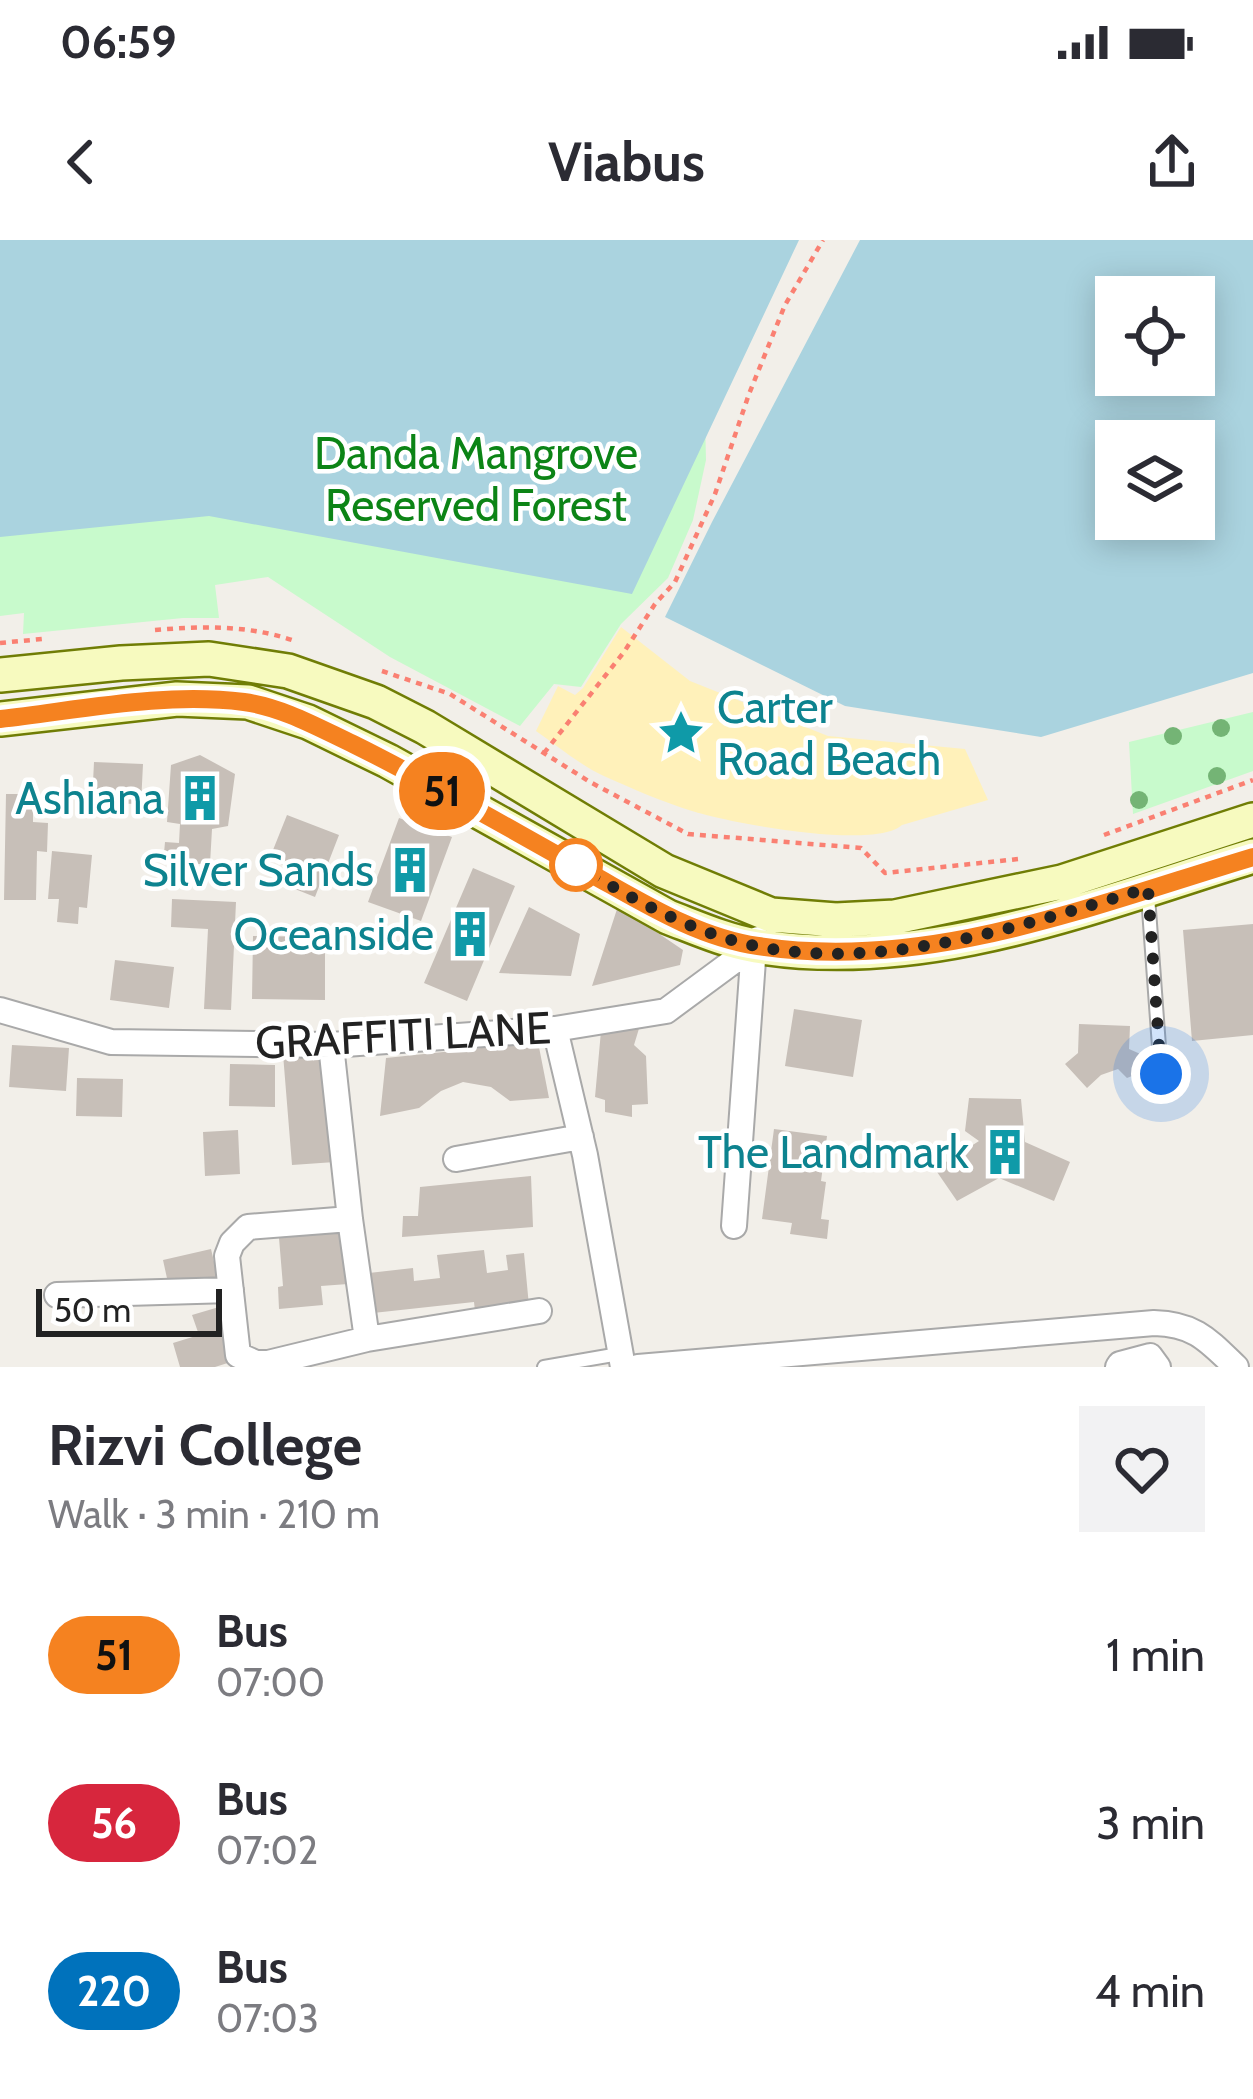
<!DOCTYPE html>
<html lang="en">
<head>
<meta charset="utf-8">
<style>
	body { margin:0; font-family:Cabin,sans-serif; background:#f2f2f3; color:#2b2b33; height:100vh; display:flex; flex-direction:column; font-size:45px; white-space:nowrap }
	* { box-sizing:border-box; margin:0 }
	p { font-size:39px; color:#7c7c81 }
	.icon { flex:none; width:66px; height:66px; fill:none; stroke:currentColor; stroke-width:2; stroke-linecap:round; stroke-linejoin:round }
	.map { position:relative; height:1127px; overflow:hidden }
	.details { display:flex; flex-direction:column; background:#fff; flex:1 }
	.details>* { flex:none }
	.badge { padding:0 24px; border-radius:39px; font-size:42px; line-height:78px }
	.fabs { position:absolute; left:1095px; top:36px; display:grid; gap:24px }
	.fabs a { display:grid; place-items:center; width:120px; height:120px; border-radius:0px; background:#fff; box-shadow:0 6px 30px #0003; font-size:60px }
	.scale { position:absolute; left:36px; bottom:30px; width:186px; box-sizing:border-box; padding-left:12px; border:6px solid #222; border-top:0; font-size:33px; line-height:42px; white-space:nowrap; color:#222; -webkit-text-stroke:9px #fff; paint-order:stroke }
	.you { position:absolute; width:60px; height:60px; margin:-30px; border:9px solid #fff; border-radius:50%; background:#1a73e8; box-shadow:0 0 0 18px #1a73e833 }
	.map>.badge { position:absolute; translate:-50% -50%; box-shadow:0 0 0 6px #fff }
	.round { display:grid; place-items:center; flex:none; width:126px; height:126px; border-radius:0px; background:#f2f2f3 }
	.headline { display:flex; align-items:center; justify-content:space-between; height:204px; padding:0 48px }
	h1 { font-size:57px; font-weight:700; line-height:90px }
	ul { padding:0; list-style:none }
	li { display:flex; align-items:center; gap:36px; height:168px; padding:0 48px }
	li div { flex:1 }
	li b { display:block; font-size:45px }
	li em { font-style:normal }
	li .badge { min-width:132px; font-weight:700; text-align:center }
	.status { display:flex; justify-content:space-between; align-items:center; height:84px; padding:0 60px; background:#fff; direction:ltr }
	.status svg { height:33px; fill:currentColor }
	header { display:flex; justify-content:space-between; align-items:center; height:156px; padding:0 48px; background:#fff; font-size:54px; font-weight:700 }
	.map>svg:first-child { display:block }
	.sand { fill:#fff1ba }
	.park { fill:#c8facc }
	.water { fill:#aad3df; fill-rule:evenodd }
	.building { fill:#c7bfb8 }
	.lines { fill:none; stroke-linecap:round; stroke-linejoin:round }
	.service-casing { stroke:#a9a9a9; stroke-width:16 }
	.minor-casing { stroke:#a9a9a9; stroke-width:28 }
	.secondary-casing { stroke:#707d05; stroke-width:38 }
	.path { stroke:#fa8072; stroke-width:4.5; stroke-dasharray:6 6; stroke-linecap:butt }
	.service { stroke:#fff; stroke-width:12 }
	.minor { stroke:#fff; stroke-width:24 }
	.secondary { stroke:#f7fabf; stroke-width:33 }
	.tree { fill:#74b475 }
	.line-casing { stroke:#fff; stroke-width:27 }
	.line { stroke:#f58220; stroke-width:18 }
	.walk { stroke:#222; stroke-width:12; stroke-dasharray:0 21.6 }
	.stop-dot { fill:#fff; stroke:#f58220; stroke-width:6 }
	.labels { text-anchor:middle; dominant-baseline:central; stroke-width:9; stroke-linejoin:round; paint-order:stroke }
	.park-label { font-size:45px; fill:#0c8416; stroke:#fff }
	.culture-label { font-size:45px; fill:#0d838f; stroke:#fff; text-anchor:end }
	.street-label { font-size:45px; fill:#222; stroke:#fff }
</style>
</head>
<body>
<div class="status"><b>06:59</b><svg viewBox="0 0 49 12"><path d="M0 12V9h3v3zM5 12V6h3v6zM10 12V3h3v9zM15 12V0h3v12zM26 1h20v11H26zM47 4h2v5h-2z"/></svg></div>
<header><svg class="icon" aria-label="back" viewBox="0 0 24 24"><path d="M15 5l-7 7 7 7"/></svg>Viabus<svg class="icon" aria-label="share" viewBox="0 0 24 24"><path d="M12 15V3M7 8l5-5 5 5M5 13v7h14v-7"/></svg></header>
<div class="map">
<svg width="1253" height="1127" viewBox="0 0 1253 1127">
	<rect width="100%" height="100%" fill="#f2efe9"/>
	<path class="sand" d="M621 387 690 441 828 496 965 509 988 560 902 585C875 610 729 583 692 571 663 562 633 549 606 537 581 526 558 506 536 491L558 446 575 455 583 448Z"/>
	<path class="park" d="M0 0 705 179 706 220 693 280 668 338 621 384 581 447 554 444 520 486 390 417 268 337 215 345 219 378H183L23 394 24 373 0 376Z
		M1253 472V531L1133 574 1129 502Z"/>
	<path class="water" d="M0 0H799L632 354 209 276 0 297Z
		M860 0H1253V433L1041 497 845 466 665 377 712 282ZM1116 57H1194V135H1116ZM1116 201H1194V279H1116Z"/>
	<path class="building" d="M200 515 235 534 228 586 212 589 210 624H163L165 602 179 603 180 584 167 582 171 525Z
		M94 522 143 524 141 564 92 563Z
		M6 554H33V582L48 583 47 612 37 611 36 660H4Z
		M287 575 339 595 315 657 280 643 287 627 269 620Z
		M399 578 452 597 421 681 368 662Z
		M52 611 92 615 87 668 79 667 78 684 57 682 59 659H48Z
		M473 628 515 646 467 761 424 743Z
		M172 659 236 662 231 770 204 769 208 689 171 687Z
		M618 666 683 710 680 725 592 746Z
		M529 667 580 694 571 736 499 733Z
		M1253 684V795L1192 801 1183 690Z
		M253 696 325 697V760L252 759Z
		M115 720 174 727 169 768 110 760Z
		M794 769 862 780 853 837 785 826Z
		M641 782 634 805 646 816 648 864 632 865V877L605 872V860L595 857 601 791Z
		M1079 784 1130 786 1129 809 1145 816 1137 834 1127 838 1118 829 1101 835 1087 848 1065 824 1078 813Z
		M538 802 549 858 510 861 491 847 463 842 441 851 419 868 380 876 386 818Z
		M12 805 69 808 66 851 9 847Z
		M305 812 325 817 335 922 292 925 283 814Z
		M230 824 275 825V867L229 866Z
		M77 838 123 839 122 877 76 876Z
		M969 858 1021 859 1025 902 1070 922 1054 961 999 938 957 961 935 929 979 901 965 891Z
		M774 889 827 896 821 941 826 942 821 979 829 980 827 999 790 994 792 983 762 979Z
		M238 890 240 934 205 936 203 892Z
		M531 936 533 987 402 997 403 976H418L420 947Z
		M344 992 348 1044 321 1046 323 1065 279 1069 278 1047 283 1046 279 998Z
		M211 1009 220 1047 170 1052 163 1020Z
		M484 1010 487 1033 508 1030 506 1015 524 1013 529 1066 475 1071 474 1062 373 1073 369 1033 413 1028 414 1041 440 1038 437 1015Z
		M219 1067 223 1080 240 1075 253 1115 215 1127H180L173 1103 199 1095 192 1075Z"/>
	<g class="lines">
		<defs>
			<path id="service" d="M1148 656 1161 834
				M544 1127 619 1114"/>
			<path id="minor" d="M0 770 111 802 331 805 555 789 666 771 754 706 758 699
				M555 789 585 915 623 1127
				M331 805 350 979 367 1099
				M456 919 581 897
				M350 979 248 987 232 1003 227 1016 238 1115 256 1123H268L367 1099 539 1071
				M734 986 754 706
				M57 1055 231 1050
				M638 1127 1154 1083C1195 1084 1208 1100 1236 1127
				M1118 1127 1120 1124 1150 1116 1158 1127"/>
			<path id="secondary" d="M0 435 121 423 209 419 288 431 376 462 425 487 664 631 771 675 836 680 895 677 1062 642 1253 580
				M0 479 177 459 248 462 308 482 388 521 668 677C697 688 726 701 756 706 926 734 1094 665 1253 616"/>
		</defs>
		<use href="#service" class="service-casing"/>
		<use href="#minor" class="minor-casing"/>
		<use href="#secondary" class="secondary-casing"/>
		<path class="path" d="M155 390C202 386 247 385 292 400
			M0 403 42 399
			M382 431 450 454 590 542 688 594 861 608 885 633 1019 619
			M544 513 624 412 655 364 675 342 715 254 749 154 785 65 823 0
			M1104 595 1253 540"/>
		<use href="#service" class="service"/>
		<use href="#minor" class="minor"/>
		<use href="#secondary" class="secondary"/>
	</g>
	<g class="tree">
		<circle cx="1221" cy="488" r="9"/>
		<circle cx="1173" cy="496" r="9"/>
		<circle cx="1217" cy="536" r="9"/>
		<circle cx="1139" cy="560" r="9"/>
	</g>
	<g class="lines">
		<defs>
			<path id="line" d="M0 479C80 470 163 452 244 462 282 467 319 488 353 504 432 543 508 588 584 630 639 660 695 697 758 706 928 732 1093 665 1253 617"/>
		</defs>
		<use href="#line" class="line-casing"/>
		<use href="#line" class="line"/>
		<path class="walk" d="M576 625C621 652 666 678 716 695 853 743 1015 688 1148 648L1161 834"/>
	</g>
	<defs>
		<symbol id="sight-bare" viewBox="-9 -9 18 18"><path d="M0-6L1.8-2.2L6-1.7L2.9 1.2L3.7 5.4L0 3.3L-3.7 5.4L-2.9 1.2L-6-1.7L-1.8-2.2Z" fill="#0f9aa8" stroke="#fff" stroke-width="2.5" paint-order="stroke"/></symbol>
		<symbol id="building-bare" viewBox="-9 -9 18 18"><path d="M-4-6H4V6H1V3H-1V6H-4ZM-2.5-4.3h1.7v1.8h-1.7ZM.8-4.3h1.7v1.8H.8ZM-2.5-1h1.7V.8h-1.7ZM.8-1h1.7V.8H.8Z" fill="#0f9aa8" stroke="#fff" stroke-width="2.5" paint-order="stroke"/></symbol>
	</defs>
	<g fill-rule="evenodd">
		<use href="#sight-bare" x="648" y="460" width="66" height="66"/>
		<use href="#building-bare" x="167" y="525" width="66" height="66"/>
		<use href="#building-bare" x="377" y="597" width="66" height="66"/>
		<use href="#building-bare" x="437" y="661" width="66" height="66"/>
		<use href="#building-bare" x="972" y="879" width="66" height="66"/>
	</g>
	<circle class="stop-dot" cx="576" cy="625" r="24"/>
	<g class="labels">
		<g class="park-label">
			<text x="476" y="213">Danda Mangrove<tspan x="476" dy="52">Reserved Forest</tspan></text>
		</g>
		<g class="culture-label">
			<text x="717" y="467" text-anchor="start">Carter<tspan x="717" dy="52">Road Beach</tspan></text>
			<text x="164" y="558">Ashiana</text>
			<text x="374" y="630">Silver Sands</text>
			<text x="434" y="694">Oceanside</text>
			<text x="969" y="912">The Landmark</text>
		</g>
		<g class="street-label">
			<text transform="translate(403 795) rotate(-3)">GRAFFITI LANE</text>
		</g>
	</g>
</svg>
<div class="fabs">
<a><svg class="icon" aria-label="locate" viewBox="0 0 24 24"><circle cx="12" cy="12" r="6"/><path d="M12 2v4M12 18v4M2 12h4M18 12h4"/></svg></a>
<a><svg class="icon" aria-label="layers" viewBox="0 0 24 24"><path d="M12 4l9 5-9 5-9-5zM3 14l9 5 9-5"/></svg></a>
</div>
<div class="scale">50 m</div>
<div class="you" style="left:1161px;top:834px"></div>
<b class="badge" style="left:442px;top:551px;background:#f58220;color:#111">51</b>
</div>
<section class="details">
<div class="headline"><div><h1>Rizvi College</h1><p>Walk · 3 min · 210 m</p></div><a class="round"><svg class="icon" aria-label="heart" viewBox="0 0 24 24"><path d="M12 20l-8-8c-3-5 5-10 8-4 3-6 11-1 8 4z"/></svg></a></div>
<ul>
<li><span class="badge" style="background:#f58220;color:#111">51</span><div><b>Bus</b><p>07:00</p></div><em>1 min</em></li>
<li><span class="badge" style="background:#d7263d;color:#fff">56</span><div><b>Bus</b><p>07:02</p></div><em>3 min</em></li>
<li><span class="badge" style="background:#0072bc;color:#fff">220</span><div><b>Bus</b><p>07:03</p></div><em>4 min</em></li>
</ul>
</section>
</body>
</html>
